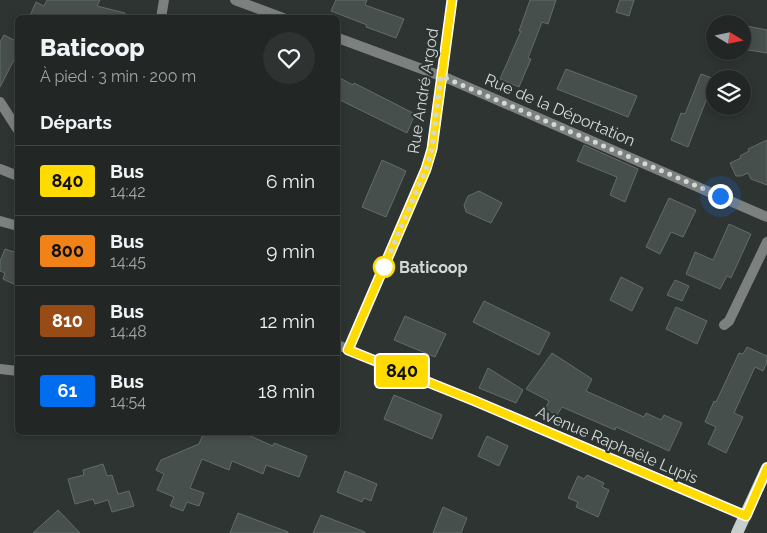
<!DOCTYPE html>
<html lang="fr">
<head>
<meta charset="utf-8">
<style>
	body { margin:0; font-family:Raleway,sans-serif; background:#2e3332; color:#f1f3f6; height:100vh; display:flex; flex-direction:column; font-size:19px; white-space:nowrap }
	* { box-sizing:border-box; margin:0 }
	p { font-size:16px; color:#a2a5a7 }
	.icon { flex:none; width:28px; height:28px; fill:none; stroke:currentColor; stroke-width:2; stroke-linecap:round; stroke-linejoin:round }
	.map { position:relative; flex:1; overflow:hidden }
	.sheet { position:absolute; left:15px; top:15px; width:325px; height:420px; display:flex; flex-direction:column; background:#222726; border-radius:8px; box-shadow:0 2px 8px #0003,0 0 0 1px #3f4443 }
	.sheet>* { flex:none }
	.badge { padding:0 10px; border-radius:4px; font-size:18px; line-height:32px }
	.needle { width:32px; rotate:100deg }
	.fabs { position:absolute; left:706px; top:15px; display:grid; gap:10px }
	.fabs a { display:grid; place-items:center; width:45px; height:45px; border-radius:50%; background:#222726; box-shadow:0 2px 8px #0003,0 0 0 1px #3f4443; font-size:25px }
	.you { position:absolute; width:25px; height:25px; margin:-12px; border:4px solid #fff; border-radius:50%; background:#1a73e8; box-shadow:0 0 0 8px #1a73e833 }
	.map>.badge { position:absolute; translate:-50% -50%; box-shadow:0 0 0 2px #fff }
	h2 { padding:0 25px; font-size:19px; line-height:45px }
	.round { display:grid; place-items:center; flex:none; width:52px; height:52px; border-radius:26px; background:#2e3332 }
	.summary { display:flex; align-items:center; justify-content:space-between; height:85px; padding:0 25px }
	h1 { font-size:24px; font-weight:800; line-height:38px }
	ul { padding:0; list-style:none }
	li { display:flex; align-items:center; gap:15px; height:70px; padding:0 25px; border-top:1px solid #3f4443 }
	li div { flex:1 }
	li b { display:block; font-size:19px }
	li em { font-style:normal }
	li .badge { min-width:55px; font-weight:700; text-align:center }
	.map>svg:first-child { display:block }
	.building { fill:#474f4c; stroke:#646c69 }
	.lines { fill:none; stroke-linecap:round; stroke-linejoin:round }
	.minor { stroke:#7c807f; stroke-width:10 }
	.tertiary { stroke:#7c807f; stroke-width:10 }
	.primary { stroke:#c6cdcb; stroke-width:12 }
	.line-casing { stroke:#fff; stroke-width:11 }
	.line { stroke:#ffdb01; stroke-width:8 }
	.walk { stroke:#d4d9d7; stroke-width:5; stroke-dasharray:0 9 }
	.stop-dot { fill:#fff; stroke:#ffdb01; stroke-width:2.5 }
	.labels { text-anchor:middle; dominant-baseline:central; stroke-width:4.5; stroke-linejoin:round; paint-order:stroke }
	.street-label { font-size:16px; fill:#d4d9d7; stroke:#2d3432 }
	.stop-label { font-size:16px; font-weight:bold; fill:#d4d9d7; stroke:#2d3432; text-anchor:start }
</style>
</head>
<body>
<div class="map">
<svg width="767" height="533" viewBox="0 0 767 533">
	<rect width="100%" height="100%" fill="#2d3432"/>
	<path class="building" d="M47 0H100L97 6 125 13V18H29L36 2 44 6Z
		M336 0H367L365 5 404 19 396 38 366 27 367 25 331 11Z
		M530 0H556L548 24 542 22 528 58 531 59 519 87 500 79 521 31H519Z
		M620 0H634L629 16 616 12Z
		M742 25 767 30V53L742 49Z
		M4 35 18 42V52L0 87V42Z
		M566 69 637 96 628 117 557 89Z
		M701 74 715 79V101L707 98 688 147 671 140 681 113 685 114Z
		M338 77 353 85 354 83 415 114 407 133 338 99Z
		M767 140V185L751 179 748 173 741 176H736L730 163 741 158 740 156 749 151 748 149Z
		M584 145 638 169 625 202 610 195 617 177 577 161Z
		M382 160 406 171 386 217 362 207Z
		M479 191 502 203 491 223 466 212 464 205 468 196Z
		M669 198 696 210 683 237 671 232 660 254 646 247Z
		M729 224 751 234 731 278 727 276 720 289 686 274 695 252 713 260Z
		M17 244 18 245V286L3 279 5 273 0 271V261L5 249 14 252Z
		M621 277 643 288 632 311 610 300Z
		M675 280 689 286 682 301 667 295Z
		M484 301 550 333 539 355 473 322Z
		M676 307 707 321 697 344 666 329Z
		M405 316 446 334 435 357 394 340Z
		M747 347 767 356V362L763 371 755 367 734 413 743 417 726 453 708 444 716 427 705 422 714 401 716 402 739 353 743 354Z
		M552 353 592 379 586 391 644 417 646 413 661 420 664 415 682 423 669 451 616 427 615 430 562 407 557 415 545 409 549 401 526 389Z
		M488 368 523 390 516 403 479 388Z
		M394 395 442 415 432 439 384 419Z
		M204 432H241L273 446 274 443 307 456 299 477 266 465 263 474 232 461 229 470 202 459 190 488 204 493 199 506 187 502 183 511 170 506 174 497 157 490 164 474 156 470 161 460 199 444Z
		M487 436 508 446 499 466 478 456Z
		M103 464 107 476 112 475 118 494 129 491 134 506 112 512 108 500 95 504 93 499 75 504 68 479 84 475 83 470Z
		M345 471 377 484 371 501 364 498 362 502 337 492Z
		M587 475 604 483 602 487 609 490 598 517 576 507 578 502 568 498 578 476 584 479Z
		M443 507 467 518 461 533H433Z
		M58 510 80 533H33Z
		M238 513 288 532V533H230Z
		M321 515 365 532V533H313Z"/>
	<g class="lines">
		<path class="minor" d="M235 0 283 18
			M161 18 164 0
			M338 38 449 79 767 217
			M0 102 18 130
			M0 169 18 176
			M724 325 729 321 767 242
			M348 350 426 169 432 149 452 0
			M0 369 18 371"/>
		<path class="tertiary" d="M0 221 18 226
			M338 345 523 421 746 516"/>
		<path class="primary" d="M737 533 767 468"/>
	</g>
	<g class="lines">
		<defs>
			<path id="line" d="M452 0 432 149 426 169 348 350 475 401 746 516 767 468"/>
		</defs>
		<use href="#line" class="line-casing"/>
		<use href="#line" class="line"/>
		<path class="walk" d="M384 267 426 169 432 149 441 76 720 196"/>
	</g>
	<circle class="stop-dot" cx="384" cy="267" r="10"/>
	<g class="labels">
		<g class="street-label">
			<text transform="translate(423 91) rotate(-81)">Rue André Argod</text>
			<text transform="translate(560 110) rotate(23)">Rue de la Déportation</text>
			<text transform="translate(617 445) rotate(23)">Avenue Raphaële Lupis</text>
		</g>
		<g class="stop-label">
			<text x="399" y="267">Baticoop</text>
		</g>
	</g>
</svg>
<div class="fabs">
<a><svg class="needle" viewBox="-14 -14 28 28"><path d="M0-13l5 13h-10z" fill="#e53935"/><path d="M0 13l5-13h-10z" fill="#a2a5a7"/></svg></a>
<a><svg class="icon" aria-label="layers" viewBox="0 0 24 24"><path d="M12 4l9 5-9 5-9-5zM3 14l9 5 9-5"/></svg></a>
</div>
<div class="you" style="left:720px;top:196px"></div>
<b class="badge" style="left:402px;top:371px;background:#ffdb01;color:#111">840</b>
<section class="sheet">
<div class="summary"><div><h1>Baticoop</h1><p>À pied · 3 min · 200 m</p></div><a class="round"><svg class="icon" aria-label="heart" viewBox="0 0 24 24"><path d="M12 20l-8-8c-3-5 5-10 8-4 3-6 11-1 8 4z"/></svg></a></div>
<h2>Départs</h2>
<ul>
<li><span class="badge" style="background:#ffdb01;color:#111">840</span><div><b>Bus</b><p>14:42</p></div><em>6 min</em></li>
<li><span class="badge" style="background:#f08218;color:#111">800</span><div><b>Bus</b><p>14:45</p></div><em>9 min</em></li>
<li><span class="badge" style="background:#994b16;color:#fff">810</span><div><b>Bus</b><p>14:48</p></div><em>12 min</em></li>
<li><span class="badge" style="background:#006def;color:#fff">61</span><div><b>Bus</b><p>14:54</p></div><em>18 min</em></li>
</ul>
</section>
</div>
</body>
</html>
